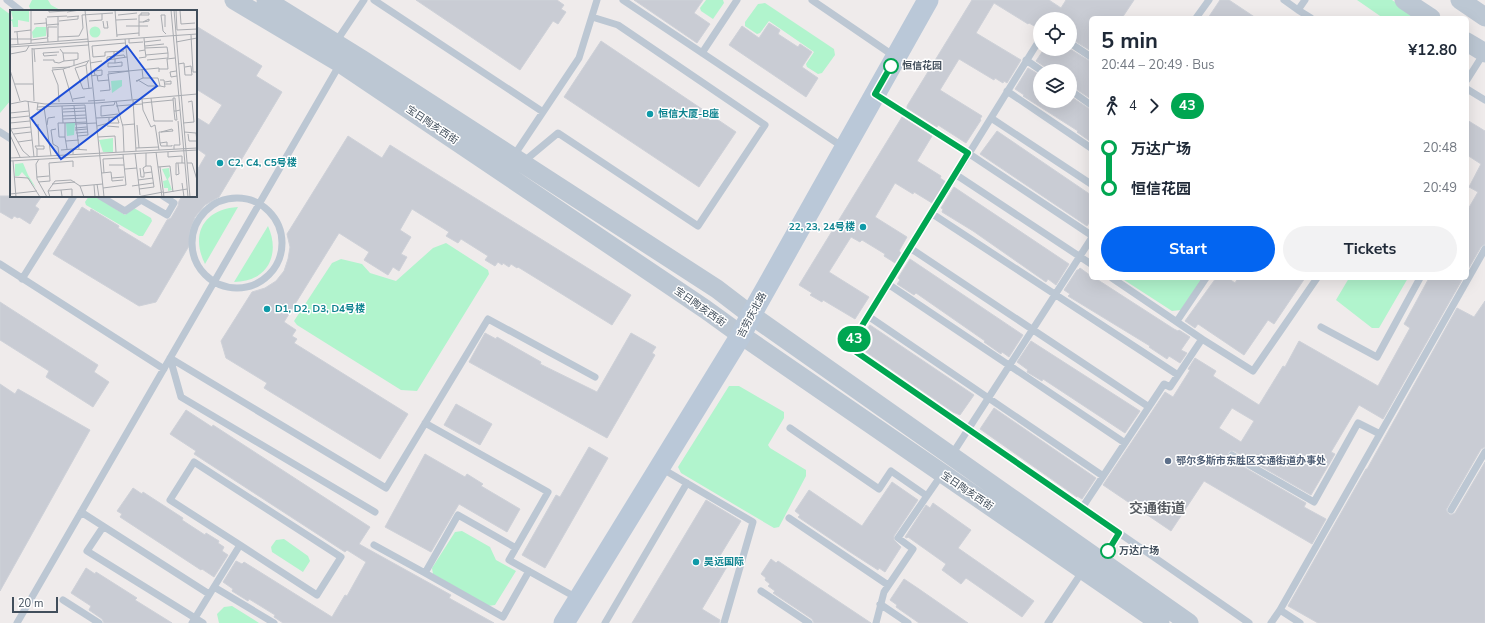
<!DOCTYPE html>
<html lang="en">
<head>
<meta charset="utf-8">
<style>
	body { margin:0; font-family:"Nunito Sans","Noto Sans SC",sans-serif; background:#f2f2f3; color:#1f2937; height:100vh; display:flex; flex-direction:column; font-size:15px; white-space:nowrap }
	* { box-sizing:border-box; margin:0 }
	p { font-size:13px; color:#747a83 }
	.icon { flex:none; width:22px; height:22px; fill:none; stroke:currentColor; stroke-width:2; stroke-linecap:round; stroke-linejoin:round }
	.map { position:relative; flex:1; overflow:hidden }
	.panel { position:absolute; left:1089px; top:16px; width:380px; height:264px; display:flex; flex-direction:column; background:#fff; border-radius:6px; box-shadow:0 4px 16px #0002 }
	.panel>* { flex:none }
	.badge { padding:0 8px; border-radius:13px; font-size:14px; line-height:26px }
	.buttons { position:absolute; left:1033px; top:12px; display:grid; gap:8px }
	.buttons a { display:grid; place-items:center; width:44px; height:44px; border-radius:50%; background:#fff; box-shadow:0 4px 16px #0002; font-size:20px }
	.scale { position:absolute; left:12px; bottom:10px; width:46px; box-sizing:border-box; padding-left:4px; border:2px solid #414e5b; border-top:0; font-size:11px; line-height:14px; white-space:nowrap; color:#414e5b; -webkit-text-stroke:3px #fff; paint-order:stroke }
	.map>.badge { position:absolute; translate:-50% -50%; box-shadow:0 0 0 2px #fff }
	.legs { display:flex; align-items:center; gap:6px; height:44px; padding:0 12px; font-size:13px }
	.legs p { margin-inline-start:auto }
	.summary { display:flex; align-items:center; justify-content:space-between; height:68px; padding:0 12px }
	h1 { font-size:22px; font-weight:700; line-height:30px }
	.cta { display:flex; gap:8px; margin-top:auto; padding:8px 12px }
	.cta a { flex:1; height:46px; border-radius:24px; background:#0365f1; color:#fff; font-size:16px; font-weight:700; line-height:46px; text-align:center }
	.cta a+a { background:#f2f2f3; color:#1f2937 }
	ul { padding:0 12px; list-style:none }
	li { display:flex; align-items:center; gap:14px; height:40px; font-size:15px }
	li i { display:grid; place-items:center; width:6px; height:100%; margin:0 5px; background:currentColor }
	li i::after { content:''; width:10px; height:10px; margin:-5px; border:3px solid; border-radius:50%; background:#fff }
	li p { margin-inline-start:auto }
	li:first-child i { background:linear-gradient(#0000 50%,currentColor 0) }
	li:last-child i { background:linear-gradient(currentColor 50%,#0000 0) }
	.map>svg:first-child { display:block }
	.green { fill:#b1f4cd }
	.building { fill:#c9ccd4; stroke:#ced1d8; fill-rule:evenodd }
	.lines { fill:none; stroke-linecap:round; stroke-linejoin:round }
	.service { stroke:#bcc7d3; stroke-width:7 }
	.tertiary { stroke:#bcc7d3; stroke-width:19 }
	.secondary { stroke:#bac8d8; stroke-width:21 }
	.line-1-casing { stroke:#fff; stroke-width:9 }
	.line-1 { stroke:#00a651; stroke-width:6 }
	.stop-1-dot { fill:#fff; stroke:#00a651; stroke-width:2 }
	.culture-dot { fill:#0f9aa8; stroke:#fff; stroke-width:1.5 }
	.service-dot { fill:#5c6f8a; stroke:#fff; stroke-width:1.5 }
	.labels { text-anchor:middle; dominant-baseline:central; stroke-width:3; stroke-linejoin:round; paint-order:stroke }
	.stop-label { font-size:10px; font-weight:bold; fill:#414e5b; stroke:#fff; text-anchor:start }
	.culture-label { font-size:10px; font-weight:bold; fill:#0d838f; stroke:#fff; text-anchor:start }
	.street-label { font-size:10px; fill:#414e5b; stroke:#fff }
	.service-label { font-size:10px; font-weight:bold; fill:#4e5e75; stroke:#fff; text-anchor:start }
	.district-label { font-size:14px; font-weight:bold; fill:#575b61; stroke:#fff }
	.inset-road { fill:none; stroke:#a9acb1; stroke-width:1 }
	.view { fill:#1d4ed8; fill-opacity:0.15; stroke:#1d4ed8; stroke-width:2 }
	.inset-edge { fill:none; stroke:#414e5b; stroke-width:2 }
</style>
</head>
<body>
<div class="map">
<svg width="1485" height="623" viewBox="0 0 1485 623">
	<rect width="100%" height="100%" fill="#efebeb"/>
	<path class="green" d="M32 0H48L51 5 62 11H31L29 6Z
		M706 0H723L724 3 713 19 701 11 700 8Z
		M1357 0H1392L1419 18H1383Z
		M765 3 834 49 835 55 822 73 818 74 807 67 806 64 814 52 769 21 760 33 757 34 745 26V22L758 4Z
		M0 7 11 15V100L0 113Z
		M89 196H95L125 215 134 208 151 218 152 221 143 236H139L86 205 85 202Z
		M238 207 205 264C190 234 204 209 238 207Z
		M268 226C281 255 267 282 234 282Z
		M446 243 488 270 489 274 417 391 401 390 297 325 294 321 332 263 341 259 362 264 370 273 396 281 433 248Z
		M1121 278H1203L1181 310 1172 311Z
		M1349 278H1408L1379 328H1372L1336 300Z
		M729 386H739L784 412V418L768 445 770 448 806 470V476L779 527 774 528 681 473 678 467Z
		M462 531 490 547 496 560 516 571 495 605 488 606 433 574 432 568 455 532Z
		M284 539 308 556 310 561 303 572 272 552 271 547 276 540Z
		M232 606 259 623H219L217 614 224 607Z"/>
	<path class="building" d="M416 0H557L564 5 561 9 566 12 558 24 553 21 520 70Z
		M634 0H703L694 13 710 24 697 43Z
		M972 0H1049L1061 8 1066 0H1134L1122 18H1091V51L1070 38V19H1040L1036 27 1029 23 1028 24 994 3 976 33 1021 60 1007 83 1004 81 1003 83 995 78 994 80 959 59 940 90 982 116 980 119 981 120 966 143 938 125 937 127 907 108V106Z
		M1220 0H1229L1256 18H1208Z
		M769 23 780 30 778 34 798 47 800 44 812 52 802 67 818 78 806 97 729 45 742 26 759 38Z
		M196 26 262 66 256 76 282 92 219 197 205 205 195 217 190 231 189 246 156 302 139 306 53 254 82 207 90 212 91 209 119 226 118 228 151 248 167 220 171 218 178 206 179 201 182 196H196V172L206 155 196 148V117L209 125 222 105 196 89Z
		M601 41 736 132 699 187 564 97Z
		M1044 49H1070L1091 62V99L1070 85V71H1047L1045 67 1036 61Z
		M1028 68 1040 75V101H1070V96L1091 110V142L1077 132 1078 131 1023 96 1024 95 1015 89Z
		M902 117 932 136 917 161 941 176 940 178 946 182 932 203 914 192 913 194 895 183 875 217 907 237 899 251 901 253 895 263 884 256 885 254 862 240 860 242 851 237 829 272 869 297 855 319 823 300 822 302 810 295 812 293 799 285Z
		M1467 120 1485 131V244L1481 247 1467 271V211L1478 192 1469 187 1481 164 1467 155Z
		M997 131 1091 195V220L1087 226 980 154Z
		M348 136 382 158 390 145 631 295 612 325 518 267 517 268 511 264 509 267 503 263 502 265 498 262 495 266 485 260 488 256 461 239 458 243 446 236 449 232 412 209 400 230 411 237 401 254 407 257 399 271 393 267 388 275 364 260 369 252 339 233 284 322 296 330 292 336 297 339 294 343 408 414 380 459 264 388 267 383 226 358 221 341 252 292 265 288 276 281 284 271 288 259 290 247 287 234Z
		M954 187 1069 264 1056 285 1048 279 1046 282 973 231 942 212 943 209 941 208Z
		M0 196H42L35 206 39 209 30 224 19 217 18 218 14 216 12 219 0 212Z
		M910 259 1023 335 1009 357 1002 352 1001 354 984 342 985 341 916 293 914 295 897 284 900 280 898 278Z
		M1080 268 1091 276V278L1098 280 1174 329 1178 331 1179 330 1190 337 1181 350 1187 353 1180 363 1169 356 1167 359 1149 347 1150 346 1068 296 1070 294 1064 290 1077 270H1078Z
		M1216 278H1228L1235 283 1238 278H1305L1274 324 1268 320 1244 355 1198 324 1195 328 1185 321Z
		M1429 278H1463L1383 419 1359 405 1331 452 1335 454 1311 495 1234 451H1230L1228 453V457L1230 459 1306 503 1304 507 1326 519 1312 544 1204 481 1171 531 1103 485 1165 392 1173 397 1190 370 1188 369 1195 358 1216 371 1213 376 1259 405 1283 366 1285 367 1299 341 1378 386 1410 328 1404 324ZM1232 408 1254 421 1241 442 1219 428Z
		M1485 301V447L1481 449 1446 510 1449 514 1451 515 1455 513 1485 462V623H1318L1288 606 1366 469H1367L1457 308 1474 317Z
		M0 302 98 365 94 372 109 382 93 407 46 377 49 371 0 340Z
		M870 325 974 395 960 415 953 412 856 345Z
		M485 333 496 339 497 337 541 362 540 364 597 392 631 333 656 347 652 353 655 355 607 438 469 362Z
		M1031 341 1140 411 1125 433 1043 379 1042 381 1027 372 1028 370 1017 362Z
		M0 384 15 394 18 389 90 430 0 591Z
		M456 404 492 424 480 445 444 425Z
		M994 408 1096 478 1082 499 1077 496V497L980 429Z
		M186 410 212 427 213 425 370 527 359 544 451 595 449 598 494 623H283L274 617 275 615 249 599 248 601 232 591 233 589 223 582 236 561 242 564 244 562 332 617 345 595 347 596 366 562 347 550 345 552 194 454 196 451 170 434Z
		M589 447 608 458 545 568 522 555 556 495 560 497Z
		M425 454 465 477 467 474 483 484 481 486 520 509 507 532 459 504 431 552 385 527Z
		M892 482 918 500 894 536V540L901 547 885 572 879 568 878 570 847 550 798 517 800 515 795 511 809 490 862 526Z
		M133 488 142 494 143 492 183 518 182 520 205 535 206 533 219 541 218 543 224 547 222 551 228 555 214 577 202 569 201 570 120 517 122 514 117 511Z
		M706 500 741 521 718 559 728 565 702 609 720 620 719 623H632Z
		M933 503 971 530 958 548 1034 601 1022 617 966 578 961 584 942 570 946 564 908 537 907 538 905 537 926 505 930 508Z
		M771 559 776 563 778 561 871 623H814L812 619 773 593 775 591 768 586 770 584 765 580 766 578 761 574Z
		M86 568 95 574 96 572 137 598 135 600 172 623H104L102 619 89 610 91 606 71 593Z
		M904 579 919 589 968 623H919L896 607 897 605 890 600Z"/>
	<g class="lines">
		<path class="service" d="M7 0 21 11
			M374 0 543 112
			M623 0 843 147
			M812 0 894 56
			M1284 0 1298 10
			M1305 0 1298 10 1311 18
			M1196 18 1209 0
			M1040 39 849 347 969 429 1249 623
			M336 42 364 0
			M1070 43 1091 57
			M702 53 737 0
			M1026 60 1042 71
			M1467 80 1484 53
			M1467 89 1485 100
			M1070 90 1091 105
			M1007 91 1091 148
			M877 95 968 153 1091 235
			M991 118 1091 184
			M0 132 11 139
			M513 157 579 58 597 0
			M522 163 558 133 698 226 765 125 618 25 592 17
			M955 174 1091 264
			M100 196 125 211 141 200 167 215 174 203 163 196
			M192 243a45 45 0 1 1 90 0a45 45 0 1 1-90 0Z
			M931 213 1178 375
			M910 248 1149 407
			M0 264 164 369
			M22 279 74 196
			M888 284 1125 443
			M868 316 1103 476
			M1177 321 1206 278
			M1321 327 1377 357 1420 278
			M1202 339 1253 371 1317 278
			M170 358 386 488 488 319 595 377
			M170 358 181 397 375 512
			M425 423 548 492 509 560 577 598
			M790 428 879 489 891 471 927 496
			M1232 455 1314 502 1358 423 1380 434
			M951 456 1091 239
			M661 468 753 522 724 623
			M1082 508 1164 384 1170 387 1202 339 1112 278
			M1451 510 1485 452
			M81 512 209 594
			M789 518 888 585
			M103 527 87 551 195 618 192 623
			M374 545 425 573
			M516 548 458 515 425 573 503 617 529 571
			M1101 561 1119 533
			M214 587 240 545 317 595 341 557 194 462 170 500 240 545
			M761 591 809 623
			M63 600 99 623
			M880 604 908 623
			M1280 610 1300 623
			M17 623 340 64
			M203 623 195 618 214 587 274 623
			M605 623 687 483
			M876 623 884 592 913 549 898 538 942 474
			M1048 623 1082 572
			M1271 623 1280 610 1485 249"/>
		<path class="tertiary" d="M234 0 340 63 705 309 741 335 1160 623
			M266 0 363 60 717 289 751 315 1189 623
			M1404 0 1431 18
			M1460 0 1485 17
			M1467 42 1485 53"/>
		<path class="secondary" d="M564 623 741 335 751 315 928 0"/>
	</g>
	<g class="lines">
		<defs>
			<path id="line-1" d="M891 66 875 94 968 153 849 347 1119 533 1108 551"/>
		</defs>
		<use href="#line-1" class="line-1-casing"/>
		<use href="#line-1" class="line-1"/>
	</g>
	<g class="stop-1-dot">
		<circle cx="891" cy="66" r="7"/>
		<circle cx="1108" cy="551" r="7"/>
	</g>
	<g class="culture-dot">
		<circle cx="650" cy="114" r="4"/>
		<circle cx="220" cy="163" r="4"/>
		<circle cx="863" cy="227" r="4"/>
		<circle cx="267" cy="309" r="4"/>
		<circle cx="696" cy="562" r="4"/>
	</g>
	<circle class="service-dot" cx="1168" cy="461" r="4"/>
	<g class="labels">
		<g class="stop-label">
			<text x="902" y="66">恒信花园</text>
			<text x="1119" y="551">万达广场</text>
		</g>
		<g class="culture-label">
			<text x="658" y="114">恒信大厦-B座</text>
			<text x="228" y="163">C2, C4, C5号楼</text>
			<text x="855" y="227" text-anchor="end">22, 23, 24号楼</text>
			<text x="275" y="309">D1, D2, D3, D4号楼</text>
			<text x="704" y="562">昊远国际</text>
		</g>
		<g class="street-label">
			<text transform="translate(432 125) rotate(34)">宝日陶亥西街</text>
			<text transform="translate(700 307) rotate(35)">宝日陶亥西街</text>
			<text transform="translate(752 315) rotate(-62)">吉劳庆北路</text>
			<text transform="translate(967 491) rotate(34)">宝日陶亥西街</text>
		</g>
		<g class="service-label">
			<text x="1176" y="461">鄂尔多斯市东胜区交通街道办事处</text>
		</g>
		<g class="district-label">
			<text x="1157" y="508">交通街道</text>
		</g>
	</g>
	<g transform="translate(10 10)">
		<rect width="187" height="187" fill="#efebeb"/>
		<path d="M19 0V12L8 10V17H3L2 11H1L0 17V10L3 9 1 1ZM79.5 22a5.5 5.5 0 1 1 11 0a5.5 5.5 0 1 1-11 0ZM26 17H36V26L23 28 22 22ZM112 70V76L102 83 101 71ZM56 113H65L64 125 57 126ZM103 128V142H93L89 130ZM13 153 18 165 26 178 12 162 9 166H5V154ZM159 158 160 166 158 169 162 180 154 182 158 181V178H154L153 171 157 170 152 159Z" fill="#b1f4cd"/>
		<path class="inset-road" d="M21 0V33M39 0V2L57 1M75 0 94 187M105 0 107 27M161 0 178 187M164 0 180 187M166 0 167 20 187 19M170 0 171 14 185 13M57 2 70 0M108 5 127 3M37 7 57 6M57 7 69 6M36 8 38 32M106 10 127 9M49 11 68 9V6M79 11 92 10V4M93 11 94 18H98L97 11M129 12H133L139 11V9L133 12M24 14 36 13M37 15 49 14M116 16H138M155 17V5H151L153 21 156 24M4 22 21 20M7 22 8 34M107 25 129 23M181 25 183 62H187M129 26V5H139V3H131V5M38 27V17H47M48 27 69 26 73 18 72 5 103 3M0 29H21M115 29 122 89M119 29V33L133 32M21 30 37 28M48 31V6M134 32 151 30M166 32 187 28M0 35 78 29M135 36 154 34M0 37 187 24M22 38 24 91M135 38 157 37 158 43 136 45M22 39 78 35M24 39 25 52M50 39 53 43 54 51 64 50M129 41 135 40 134 28M104 42V46L114 45 115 47M53 43H68V49L64 50V55M0 44 16 41 19 36M47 45 34 46 33 43 49 42M83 47 82 36 115 33M83 47 95 46V42L114 41M104 48V46L97 47V50L117 47M129 48 136 47 135 40M105 49V53H98V57L112 56V52L105 53M33 50H44V52L49 53 54 51M79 50 76 55 65 58 73 79 82 78M137 50 158 48V43M80 53 92 51M168 54 174 53 175 65H182L181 56 175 57M76 55 79 79M42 58 60 57M53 59 78 51M149 59H158L157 49 165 48M0 60 10 91M118 61 149 58V62M166 61 160 62 161 67 167 66M98 62 118 61M85 65 84 61 92 60V65L87 66M81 66 87 65 88 71 99 70M128 70 138 76H150L148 68H133M128 71H126L133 68 132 59M155 72 161 71V74H155M5 74H23M150 76 155 77 154 70H150M90 81 100 80 98 64 119 61M141 88 144 111H163M63 89 75 87M132 89 133 100 141 117 145 115 149 140M123 90 126 141M18 91 24 147M78 91 95 90M106 91 113 117 114 142M49 92 48 75 42 60 53 59 63 92M105 92 104 95 91 96V106L108 104M28 93 27 100 35 99M132 93 163 90M0 94 15 91 35 94 87 93 187 84M52 96 53 113 77 112M64 96 69 139M106 96 132 94M27 97 75 95 78 125 68 126M34 97 41 146M53 99 75 98M164 101 165 110H167L166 101 165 88H163L164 101H166L170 100M53 102 76 101M0 103 19 101M53 106 76 105M0 108 19 106M86 108 107 107 109 113H99V107M53 109 76 108M0 113 20 111M53 113H48L49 127H55L57 139M55 113V127M173 113 184 112 182 91 178 92M28 114 29 136M65 114 86 113M37 115 38 108 45 107M112 115 125 114M127 115 129 138M87 116 99 113M97 116 109 117M0 118 13 141 20 147M65 118 77 117M1 119 21 117M46 119 41 120 43 134 48 137 49 145M65 120 77 119M174 122 186 123 187 131H179L178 124M66 123 78 122M4 124 21 122M0 125 10 147M88 127 105 126 106 142M56 131 69 130M8 132 22 130M150 133 149 122H151L163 121 162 119 151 122M157 136V132L150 133 151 136H162V135M126 138 149 137M27 139 25 136H34V139H27V146M63 139 77 140M164 139V135H170L168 111M51 140 63 139V144M146 142 152 187M158 142V147L172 146V153M125 143 130 185M0 148 187 138M29 149 26 154 27 169 37 187M0 151 187 140M3 151 6 187M168 153 169 164 166 165V153H175M177 153H182L187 170M99 155H114M136 156 133 158 134 163 142 162M148 157 160 156 163 182M150 157 154 187M130 158 131 167H134V163M115 159 127 158M92 163 101 162 102 171 113 170M94 163 93 149 113 148M4 167 18 168 30 187M27 167 39 166M102 168 114 167M128 170 143 168M28 172 40 171 39 153 63 151V157M172 173 174 187M42 174 65 172M87 174 89 187M84 175 85 187M70 176 93 174M122 176 143 173M93 178 116 175 113 144M129 179 144 177 141 156H136V143M51 180 62 179V187M38 181 45 171 61 170 70 176 74 187M153 183 177 179M0 184 27 181M40 187 38 181 51 180 52 186M127 187 153 182"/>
		<path class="view" d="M117 36 147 76 51 149 21 108Z"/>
		<rect width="187" height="187" class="inset-edge"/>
	</g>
</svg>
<div class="buttons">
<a><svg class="icon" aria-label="locate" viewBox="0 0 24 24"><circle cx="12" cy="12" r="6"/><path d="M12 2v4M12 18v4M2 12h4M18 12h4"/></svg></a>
<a><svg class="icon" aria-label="layers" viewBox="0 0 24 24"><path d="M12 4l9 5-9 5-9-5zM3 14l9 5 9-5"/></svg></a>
</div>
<div class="scale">20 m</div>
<b class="badge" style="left:854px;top:339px;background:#00a651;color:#fff">43</b>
<section class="panel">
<div class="summary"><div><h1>5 min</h1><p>20:44 – 20:49 · Bus</p></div><b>¥12.80</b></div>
<div class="legs"><svg class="icon" aria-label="walk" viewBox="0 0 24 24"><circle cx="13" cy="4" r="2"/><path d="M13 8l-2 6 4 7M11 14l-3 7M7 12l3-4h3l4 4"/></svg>4<svg class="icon" aria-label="forward" viewBox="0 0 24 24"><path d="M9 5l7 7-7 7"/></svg><b class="badge" style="background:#00a651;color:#fff">43</b></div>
<ul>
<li><i style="color:#00a651"></i><b>万达广场</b><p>20:48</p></li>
<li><i style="color:#00a651"></i><b>恒信花园</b><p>20:49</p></li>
</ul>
<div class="cta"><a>Start</a><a>Tickets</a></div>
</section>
</div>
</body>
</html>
